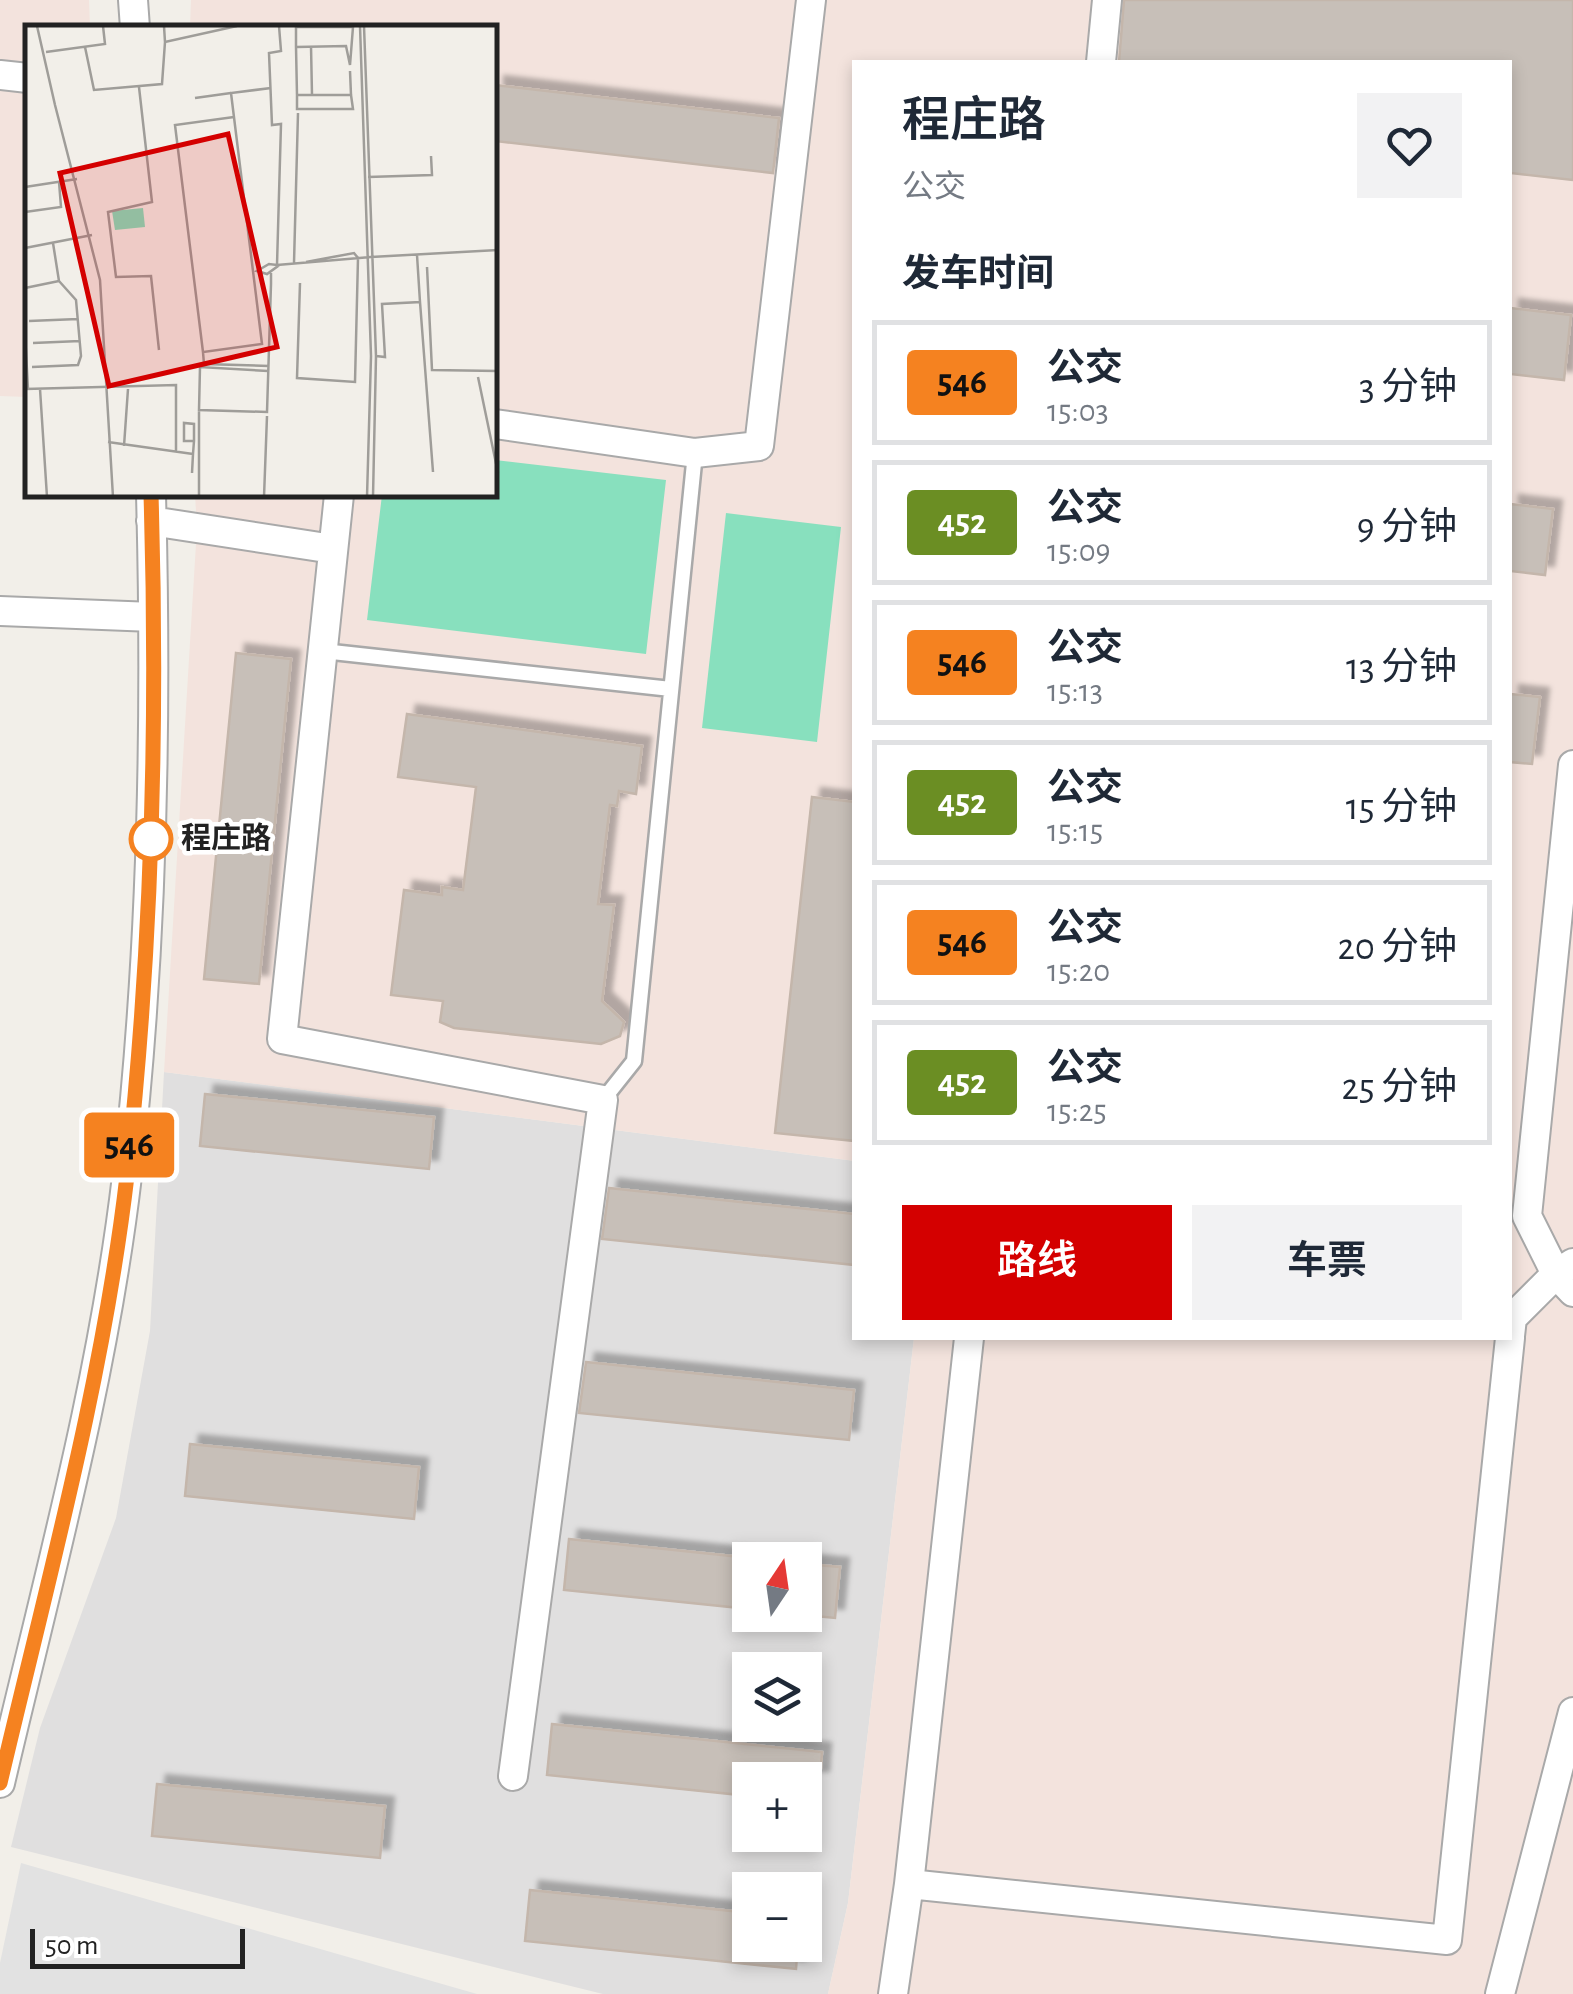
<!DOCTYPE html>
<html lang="zh">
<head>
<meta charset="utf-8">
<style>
	body { margin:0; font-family:"Alegreya Sans","Noto Sans SC",sans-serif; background:#f2f2f3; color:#1f2937; height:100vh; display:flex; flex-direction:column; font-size:38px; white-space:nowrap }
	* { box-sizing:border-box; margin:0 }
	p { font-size:32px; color:#747a83 }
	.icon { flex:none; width:55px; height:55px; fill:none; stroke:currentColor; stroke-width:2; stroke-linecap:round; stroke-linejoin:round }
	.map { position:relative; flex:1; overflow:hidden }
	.details { position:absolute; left:852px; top:60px; width:660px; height:1280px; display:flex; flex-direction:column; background:#fff; border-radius:0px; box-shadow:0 5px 15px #0003 }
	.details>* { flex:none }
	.badge { padding:0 20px; border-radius:8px; font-size:35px; line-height:65px }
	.needle { width:65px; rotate:13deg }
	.controls { position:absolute; left:732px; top:1542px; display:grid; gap:20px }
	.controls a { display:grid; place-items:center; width:90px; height:90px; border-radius:0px; background:#fff; box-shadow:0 5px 15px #0003; font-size:50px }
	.scale { position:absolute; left:30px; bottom:25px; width:215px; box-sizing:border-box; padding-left:10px; border:5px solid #222; border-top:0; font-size:28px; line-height:35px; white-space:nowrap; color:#222; -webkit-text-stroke:8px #fff; paint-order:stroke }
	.map>.badge { position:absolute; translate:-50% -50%; box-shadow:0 0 0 5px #fff }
	h2 { padding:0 50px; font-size:38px; line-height:90px }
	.round { display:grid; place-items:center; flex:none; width:105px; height:105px; border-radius:0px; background:#f2f2f3 }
	.headline { display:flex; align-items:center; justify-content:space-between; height:170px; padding:0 50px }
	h1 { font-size:48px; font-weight:600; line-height:75px }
	.button { display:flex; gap:20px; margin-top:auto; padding:20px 50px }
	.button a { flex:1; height:115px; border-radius:0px; background:#d40000; color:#fff; font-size:40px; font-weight:600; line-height:115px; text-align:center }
	.button a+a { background:#f2f2f3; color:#1f2937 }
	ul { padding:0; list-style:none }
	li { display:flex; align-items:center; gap:30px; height:125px; margin:0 20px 15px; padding:0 30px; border:5px solid #e0e1e3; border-radius:0px }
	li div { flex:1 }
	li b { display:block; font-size:38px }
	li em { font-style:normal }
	li .badge { min-width:110px; font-weight:700; text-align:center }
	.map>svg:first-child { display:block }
	.residential { fill:#e0dfdf; fill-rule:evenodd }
	.military { fill:#f3e3dd }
	.pitch { fill:#88e0be }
	.parking { fill:#e2e2e2 }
	.building { fill:#c7bfb8; stroke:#c4b6ab; stroke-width:2.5; filter:url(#shadow) }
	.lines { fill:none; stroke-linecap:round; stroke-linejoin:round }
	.service-casing { stroke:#a9a9a9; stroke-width:19 }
	.minor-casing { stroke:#a9a9a9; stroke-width:32 }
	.service { stroke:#fff; stroke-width:14 }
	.minor { stroke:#fff; stroke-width:28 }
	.line-casing { stroke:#fff; stroke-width:22 }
	.line { stroke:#f58220; stroke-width:15 }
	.stop-dot { fill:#fff; stroke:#f58220; stroke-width:5 }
	.labels { text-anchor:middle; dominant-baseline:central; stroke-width:9; stroke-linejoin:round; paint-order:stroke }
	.stop-label { font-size:30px; font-weight:bold; fill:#222; stroke:#fff; text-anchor:start }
	.inset-road { fill:none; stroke:#9f9d99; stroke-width:2.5 }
	.view { fill:#d40000; fill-opacity:0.15; stroke:#d40000; stroke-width:5 }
	.inset-edge { fill:none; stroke:#222; stroke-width:5 }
</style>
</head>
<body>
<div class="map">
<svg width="1573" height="1994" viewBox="0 0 1573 1994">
	<defs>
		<filter id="shadow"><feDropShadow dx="9" dy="-9" stdDeviation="2.5" flood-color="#0004"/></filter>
	</defs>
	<rect width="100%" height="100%" fill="#f2efe9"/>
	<path class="residential" d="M164 1072 855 1161V1338H914L848 1903 828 1994H603L11 1847 40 1728 116 1518 150 1331ZM750 1560H805V1615H750ZM750 1670H805V1725H750ZM750 1780H805V1835H750ZM750 1890H805V1945H750Z"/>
	<path class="military" d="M0 0H89L90 27 28 28 27 397 0 396Z
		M191 0H1573V1994H828L848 1903 914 1338H1510V62H855V1161L164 1072 197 527 195 495H495V28L190 27Z"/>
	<path class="pitch" d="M495 460 666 480 646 654 367 620 382 495H495Z
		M726 513 841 527 817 742 702 728Z"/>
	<path class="parking" d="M21 1863 477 1994H0V1963Z"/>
	<path class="building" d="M1124 0H1573V180L1510 173V62H1119Z
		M495 85 779 118 773 173 495 141Z
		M1510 308 1571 315 1564 380 1510 374Z
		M1510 504 1553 509 1545 575 1510 571Z
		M236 653 291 659 259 984 204 979Z
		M1510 694 1540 697 1532 764 1510 762Z
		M407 714 642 746 636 794 619 791 617 806 610 805 598 904 614 905 602 1001 624 1022 620 1036 601 1044 454 1028 440 1022 443 1001 391 995 404 890 442 895V887L463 890 476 787 398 777Z
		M812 797 855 802V1141L775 1133Z
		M205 1094 434 1117 429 1169 200 1146Z
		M609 1188 855 1214V1265L602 1239Z
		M586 1362 854 1390 849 1440 579 1413Z
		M190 1444 419 1467 414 1519 185 1496Z
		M569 1539 750 1558V1609L564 1590Z
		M805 1564 840 1567 835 1618 805 1615Z
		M552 1724 822 1752 820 1780H750V1796L547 1775Z
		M157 1784 385 1806 380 1858 152 1836Z
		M530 1890 750 1913V1945H798L796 1969 525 1941Z"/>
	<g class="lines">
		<defs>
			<path id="service" d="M323 651 671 689
				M603 1100 634 1061 695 453"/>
			<path id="minor" d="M133 0 135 28
				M1101 62 1107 0
				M0 75 28 78
				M495 424 695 453 759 446 811 0
				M339 495 282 1039 603 1100 513 1776
				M151 521 333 549
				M0 611 153 617
				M1573 1263 1556 1274 1573 1292
				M1510 1336 1512 1318 1556 1274 1527 1216 1573 765
				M0 1783C47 1582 103 1381 127 1176 153 950 157 721 151 495
				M909 1884 969 1338
				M893 1994 909 1884 1447 1940 1510 1338
				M1500 1994 1573 1712"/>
		</defs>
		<use href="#service" class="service-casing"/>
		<use href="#minor" class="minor-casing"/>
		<use href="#service" class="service"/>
		<use href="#minor" class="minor"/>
	</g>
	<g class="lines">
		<defs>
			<path id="line" d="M0 1783C47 1583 103 1381 127 1176 152 950 158 722 151 495"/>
		</defs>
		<use href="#line" class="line-casing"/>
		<use href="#line" class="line"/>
	</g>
	<circle class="stop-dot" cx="151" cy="839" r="20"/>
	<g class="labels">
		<g class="stop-label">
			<text x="181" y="839">程庄路</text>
		</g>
	</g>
	<g transform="translate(25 25)">
		<rect width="472" height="472" fill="#f2efe9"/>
		<path d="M118 183 120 202 90 205 87 186Z" fill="#88e0be"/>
		<path class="inset-road" d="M12 1 30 80M139 1 140 17 212 1M254 1 256 26 244 28 247 100 256 99 252 240 253 241 242 249 232 246 244 239 252 240 346 232 473 225M335 1 346 331 342 472M339 1 351 331 348 472M286 21 287 70M60 22 69 65 137 59 140 17M271 22 321 21 325 40 328 2H271V22L272 70H326L325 46M21 27 80 19 78 1M114 62 127 177 83 187 91 252 126 251 134 325M272 71V84H328L326 70M170 73 206 68M30 80 75 255 88 472M343 152 407 150 406 131M0 162 52 154M0 187 36 182 34 157M0 223 67 210M269 238 273 88M402 242 407 345 473 346M275 258 272 353 330 357 333 233 329 228 281 237M0 263 34 256 28 218M395 277 408 447M4 296 53 294M0 308 3 364M8 318 55 316M178 327 150 100 209 92M351 331 360 332 357 279 395 277 392 230M244 341 179 339 178 327 237 319 206 68 246 63M7 342 53 340 56 331 51 275 34 256M243 346 175 342 174 385 242 387 246 259V248M453 352 473 448M0 364 151 360V427M15 364 22 472M83 417 168 429M99 421 103 364M167 448 168 429 169 416V399L159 398V416H169M174 472V385M239 472 242 391"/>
		<path class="view" d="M203 109 252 322 84 361 35 148Z"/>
		<rect width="472" height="472" class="inset-edge"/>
	</g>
</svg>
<div class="controls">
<a><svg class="needle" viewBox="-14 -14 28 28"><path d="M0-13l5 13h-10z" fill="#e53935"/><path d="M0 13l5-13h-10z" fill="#747a83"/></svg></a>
<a><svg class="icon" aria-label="layers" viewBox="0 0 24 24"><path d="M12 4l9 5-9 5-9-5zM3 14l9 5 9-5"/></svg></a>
<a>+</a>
<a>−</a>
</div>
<div class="scale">50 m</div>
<b class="badge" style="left:129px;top:1145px;background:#f58220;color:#111">546</b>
<section class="details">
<div class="headline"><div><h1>程庄路</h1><p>公交</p></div><a class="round"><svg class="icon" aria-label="heart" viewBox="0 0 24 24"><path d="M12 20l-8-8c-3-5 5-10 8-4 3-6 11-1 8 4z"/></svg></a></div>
<h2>发车时间</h2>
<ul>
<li><span class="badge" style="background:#f58220;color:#111">546</span><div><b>公交</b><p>15:03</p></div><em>3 分钟</em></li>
<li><span class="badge" style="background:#6b8e23;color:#fff">452</span><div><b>公交</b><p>15:09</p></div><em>9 分钟</em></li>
<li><span class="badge" style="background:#f58220;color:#111">546</span><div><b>公交</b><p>15:13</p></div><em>13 分钟</em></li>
<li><span class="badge" style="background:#6b8e23;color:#fff">452</span><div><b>公交</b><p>15:15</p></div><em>15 分钟</em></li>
<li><span class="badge" style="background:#f58220;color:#111">546</span><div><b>公交</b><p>15:20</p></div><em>20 分钟</em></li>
<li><span class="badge" style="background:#6b8e23;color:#fff">452</span><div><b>公交</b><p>15:25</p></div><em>25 分钟</em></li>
</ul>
<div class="button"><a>路线</a><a>车票</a></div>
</section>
</div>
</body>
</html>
